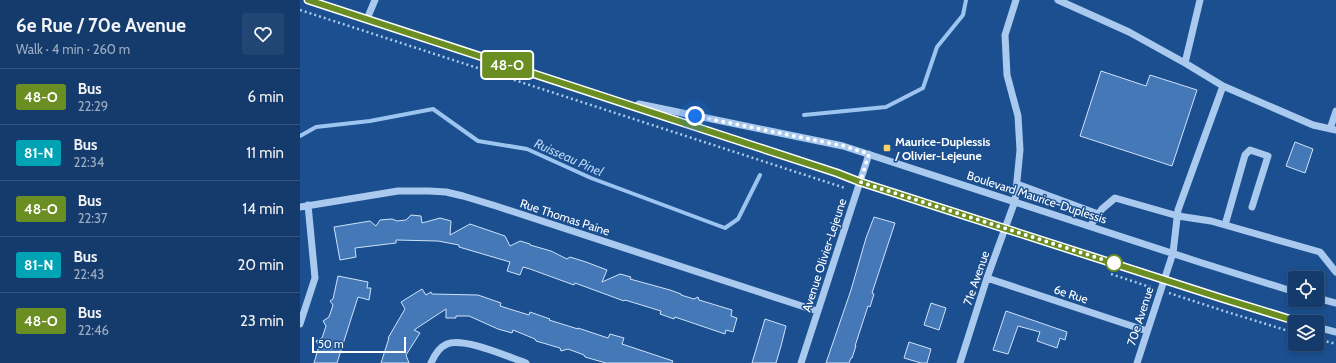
<!DOCTYPE html>
<html lang="en">
<head>
<meta charset="utf-8">
<style>
	body { margin:0; font-family:Cabin,sans-serif; background:#214673; color:#f1f3f6; height:100vh; display:flex; flex-direction:column; font-size:15px; white-space:nowrap }
	* { box-sizing:border-box; margin:0 }
	p { font-size:13px; color:#9dadc1 }
	.icon { flex:none; width:22px; height:22px; fill:none; stroke:currentColor; stroke-width:2; stroke-linecap:round; stroke-linejoin:round }
	.map { position:relative; flex:1; overflow:hidden }
	.side { display:flex; flex-direction:column; background:#143b6b; width:300px }
	.side>* { flex:none }
	.badge { padding:0 8px; border-radius:3px; font-size:14px; line-height:26px }
	.tools { position:absolute; left:988px; top:271px; display:grid; gap:8px }
	.tools a { display:grid; place-items:center; width:36px; height:36px; border-radius:4px; background:#143b6b; box-shadow:0 2px 6px #0003,0 0 0 1px #33557e; font-size:20px }
	.scale { position:absolute; left:12px; bottom:10px; width:94px; box-sizing:border-box; padding-left:4px; border:2px solid #fff; border-top:0; font-size:11px; line-height:14px; white-space:nowrap; color:#fff; -webkit-text-stroke:3px #1b4f8f; paint-order:stroke }
	.you { position:absolute; width:20px; height:20px; margin:-10px; border:3px solid #fff; border-radius:50%; background:#1a73e8; box-shadow:0 0 0 6px #1a73e833 }
	.map>.badge { position:absolute; translate:-50% -50%; box-shadow:0 0 0 2px #fff }
	.round { display:grid; place-items:center; flex:none; width:42px; height:42px; border-radius:4px; background:#214673 }
	.summary { display:flex; align-items:center; justify-content:space-between; height:68px; padding:0 16px }
	h1 { font-size:19px; font-weight:700; line-height:30px }
	ul { padding:0; list-style:none }
	li { display:flex; align-items:center; gap:12px; height:56px; padding:0 16px; border-top:1px solid #33557e }
	li div { flex:1 }
	li b { display:block; font-size:15px }
	li em { font-style:normal }
	li .badge { min-width:44px; font-weight:700; text-align:center }
	main { display:flex; flex:1; min-height:0 }
	.map>svg:first-child { display:block }
	.lines { fill:none; stroke-linecap:round; stroke-linejoin:round }
	.stream { stroke:#9cc4f0; stroke-width:4 }
	.building { fill:#4478b7; stroke:#cfe3fa }
	.path { stroke:#a9c9ee; stroke-width:2.5; stroke-dasharray:2 3; stroke-linecap:butt }
	.minor { stroke:#a9c9ee; stroke-width:7 }
	.line-casing { stroke:#fff; stroke-width:9 }
	.line { stroke:#6b8e23; stroke-width:6 }
	.walk { stroke:#fff; stroke-width:4; stroke-dasharray:0 7.2 }
	.poi-dot { fill:#ffd166; stroke:#1b4f8f; stroke-width:1.5 }
	.stop-dot { fill:#fff; stroke:#6b8e23; stroke-width:2 }
	.labels { text-anchor:middle; dominant-baseline:central; stroke-width:3; stroke-linejoin:round; paint-order:stroke }
	.poi-label { font-size:12px; font-weight:bold; fill:#fff; stroke:#1b4f8f; text-anchor:start }
	.street-label { font-size:12px; fill:#fff; stroke:#1b4f8f }
	.water-label { font-size:13px; font-style:italic; fill:#b5d3f5; stroke:#1b4f8f }
</style>
</head>
<body>
<main>
<section class="side">
<div class="summary"><div><h1>6e Rue / 70e Avenue</h1><p>Walk · 4 min · 260 m</p></div><a class="round"><svg class="icon" aria-label="heart" viewBox="0 0 24 24"><path d="M12 20l-8-8c-3-5 5-10 8-4 3-6 11-1 8 4z"/></svg></a></div>
<ul>
<li><span class="badge" style="background:#6b8e23;color:#fff">48-O</span><div><b>Bus</b><p>22:29</p></div><em>6 min</em></li>
<li><span class="badge" style="background:#00a3b4;color:#fff">81-N</span><div><b>Bus</b><p>22:34</p></div><em>11 min</em></li>
<li><span class="badge" style="background:#6b8e23;color:#fff">48-O</span><div><b>Bus</b><p>22:37</p></div><em>14 min</em></li>
<li><span class="badge" style="background:#00a3b4;color:#fff">81-N</span><div><b>Bus</b><p>22:43</p></div><em>20 min</em></li>
<li><span class="badge" style="background:#6b8e23;color:#fff">48-O</span><div><b>Bus</b><p>22:46</p></div><em>23 min</em></li>
</ul>
</section>
<div class="map">
<svg width="1036" height="363" viewBox="0 0 1036 363">
	<rect width="100%" height="100%" fill="#1b4f8f"/>
	<g class="lines">
		<path class="stream" d="M504 115 586 107 623 88 637 47 663 15 666 0
			M0 136 16 127 70 121 133 109 178 141 227 149 291 178 425 228 438 219 460 175"/>
	</g>
	<path class="building" d="M801 71 846 86 850 75 897 90 872 166 780 136Z
		M995 142 1013 149 1005 173 986 166Z
		M111 215 121 216 122 223 140 218 151 221 150 235 170 224 205 236 210 246 220 241 230 244V245L251 251 267 259 270 257 286 262 307 270 302 282 320 274 331 277 330 279 370 290 381 294V295L394 299 398 297 399 300 432 310 431 316 437 318 433 332 426 330 425 334 375 317 374 319 360 314 361 311 325 300 324 301 275 283 274 285 230 269 223 267 220 275 207 271 210 262 159 247V245L138 241 96 240V243L55 248 56 257 40 260 34 227 70 221 76 226 80 220 92 219 97 221 106 220Z
		M574 217 595 223 572 293 574 294 570 307 568 306 555 346H556L552 358H551L549 363H526L551 290 566 238Z
		M38 276 68 282 67 288H71L69 300 58 297 37 363H14L19 346 16 341 22 338 26 326 23 321 29 317 33 305 30 301 33 299Z
		M122 289 126 295 131 292 132 294 178 295 201 303 200 306 229 315 230 312 250 319 249 320 278 329V328L308 338 310 334 324 338 322 344 373 361 372 363H306L285 357 284 355 268 349 261 351 260 348 236 341 235 339 213 330 212 333 198 329 169 316H156V318H146V309L114 330 120 333 106 355 109 363H81L89 338H88L105 309 101 302Z
		M631 303 646 308 639 330 624 325Z
		M706 311 767 332 765 340 760 338 757 348 737 341 740 332 718 326 708 354 693 350Z
		M465 319 486 326 481 346 476 363H452Z
		M609 342 631 349 627 363H621L604 358Z"/>
	<g class="lines">
		<path class="path" d="M0 10 545 188
			M811 274 853 288
			M869 293 924 311 995 333
			M1017 339 1036 344"/>
		<path class="minor" d="M8 0 537 173 561 182 921 298 999 322
			M758 0 829 32 885 63
			M900 0 885 63 923 86
			M67 19 75 0
			M339 104 543 146 899 262 995 292
			M1030 129 1036 111
			M717 184 798 214
			M0 207 98 191H129L146 192 163 196 196 206 517 311
			M925 225 945 155 950 150 968 156 952 207
			M790 226 802 209 815 198 878 216 911 221 1020 252 1036 272
			M687 278 847 331
			M1017 298 1036 303
			M0 324 15 278 8 205
			M1017 327 1036 332
			M131 363C134 356 140 347 147 344 164 337 208 357 226 363
			M501 363 569 154
			M660 363 687 278 715 201 720 150 718 116 707 75 705 35 716 0
			M837 363 873 253 878 210 923 86 1013 125 1036 130"/>
	</g>
	<g class="lines">
		<defs>
			<path id="line" d="M8 0 537 173 560 182 921 298 999 322"/>
		</defs>
		<use href="#line" class="line-casing"/>
		<use href="#line" class="line"/>
		<path class="walk" d="M395 116 544 146 569 154 560 182 820 265 814 263"/>
	</g>
	<rect class="poi-dot" x="583" y="144" width="8" height="8" rx="2"/>
	<circle class="stop-dot" cx="814" cy="263" r="8"/>
	<g class="labels">
		<g class="poi-label">
			<text x="595" y="141">Maurice-Duplessis<tspan x="595" dy="14">/ Olivier-Lejeune</tspan></text>
		</g>
		<g class="street-label">
			<text transform="translate(737 197) rotate(18)">Boulevard Maurice-Duplessis</text>
			<text transform="translate(265 217) rotate(18)">Rue Thomas Paine</text>
			<text transform="translate(524 255) rotate(-72)">Avenue Olivier-Lejeune</text>
			<text transform="translate(676 278) rotate(-71)">71e Avenue</text>
			<text transform="translate(771 294) rotate(18)">6e Rue</text>
			<text transform="translate(840 316) rotate(-72)">70e Avenue</text>
		</g>
		<g class="water-label">
			<text transform="translate(269 157) rotate(24)">Ruisseau Pinel</text>
		</g>
	</g>
</svg>
<div class="tools">
<a><svg class="icon" aria-label="locate" viewBox="0 0 24 24"><circle cx="12" cy="12" r="6"/><path d="M12 2v4M12 18v4M2 12h4M18 12h4"/></svg></a>
<a><svg class="icon" aria-label="layers" viewBox="0 0 24 24"><path d="M12 4l9 5-9 5-9-5zM3 14l9 5 9-5"/></svg></a>
</div>
<div class="scale">50 m</div>
<div class="you" style="left:395px;top:116px"></div>
<b class="badge" style="left:207px;top:65px;background:#6b8e23;color:#fff">48-O</b>
</div>
</main>
</body>
</html>
